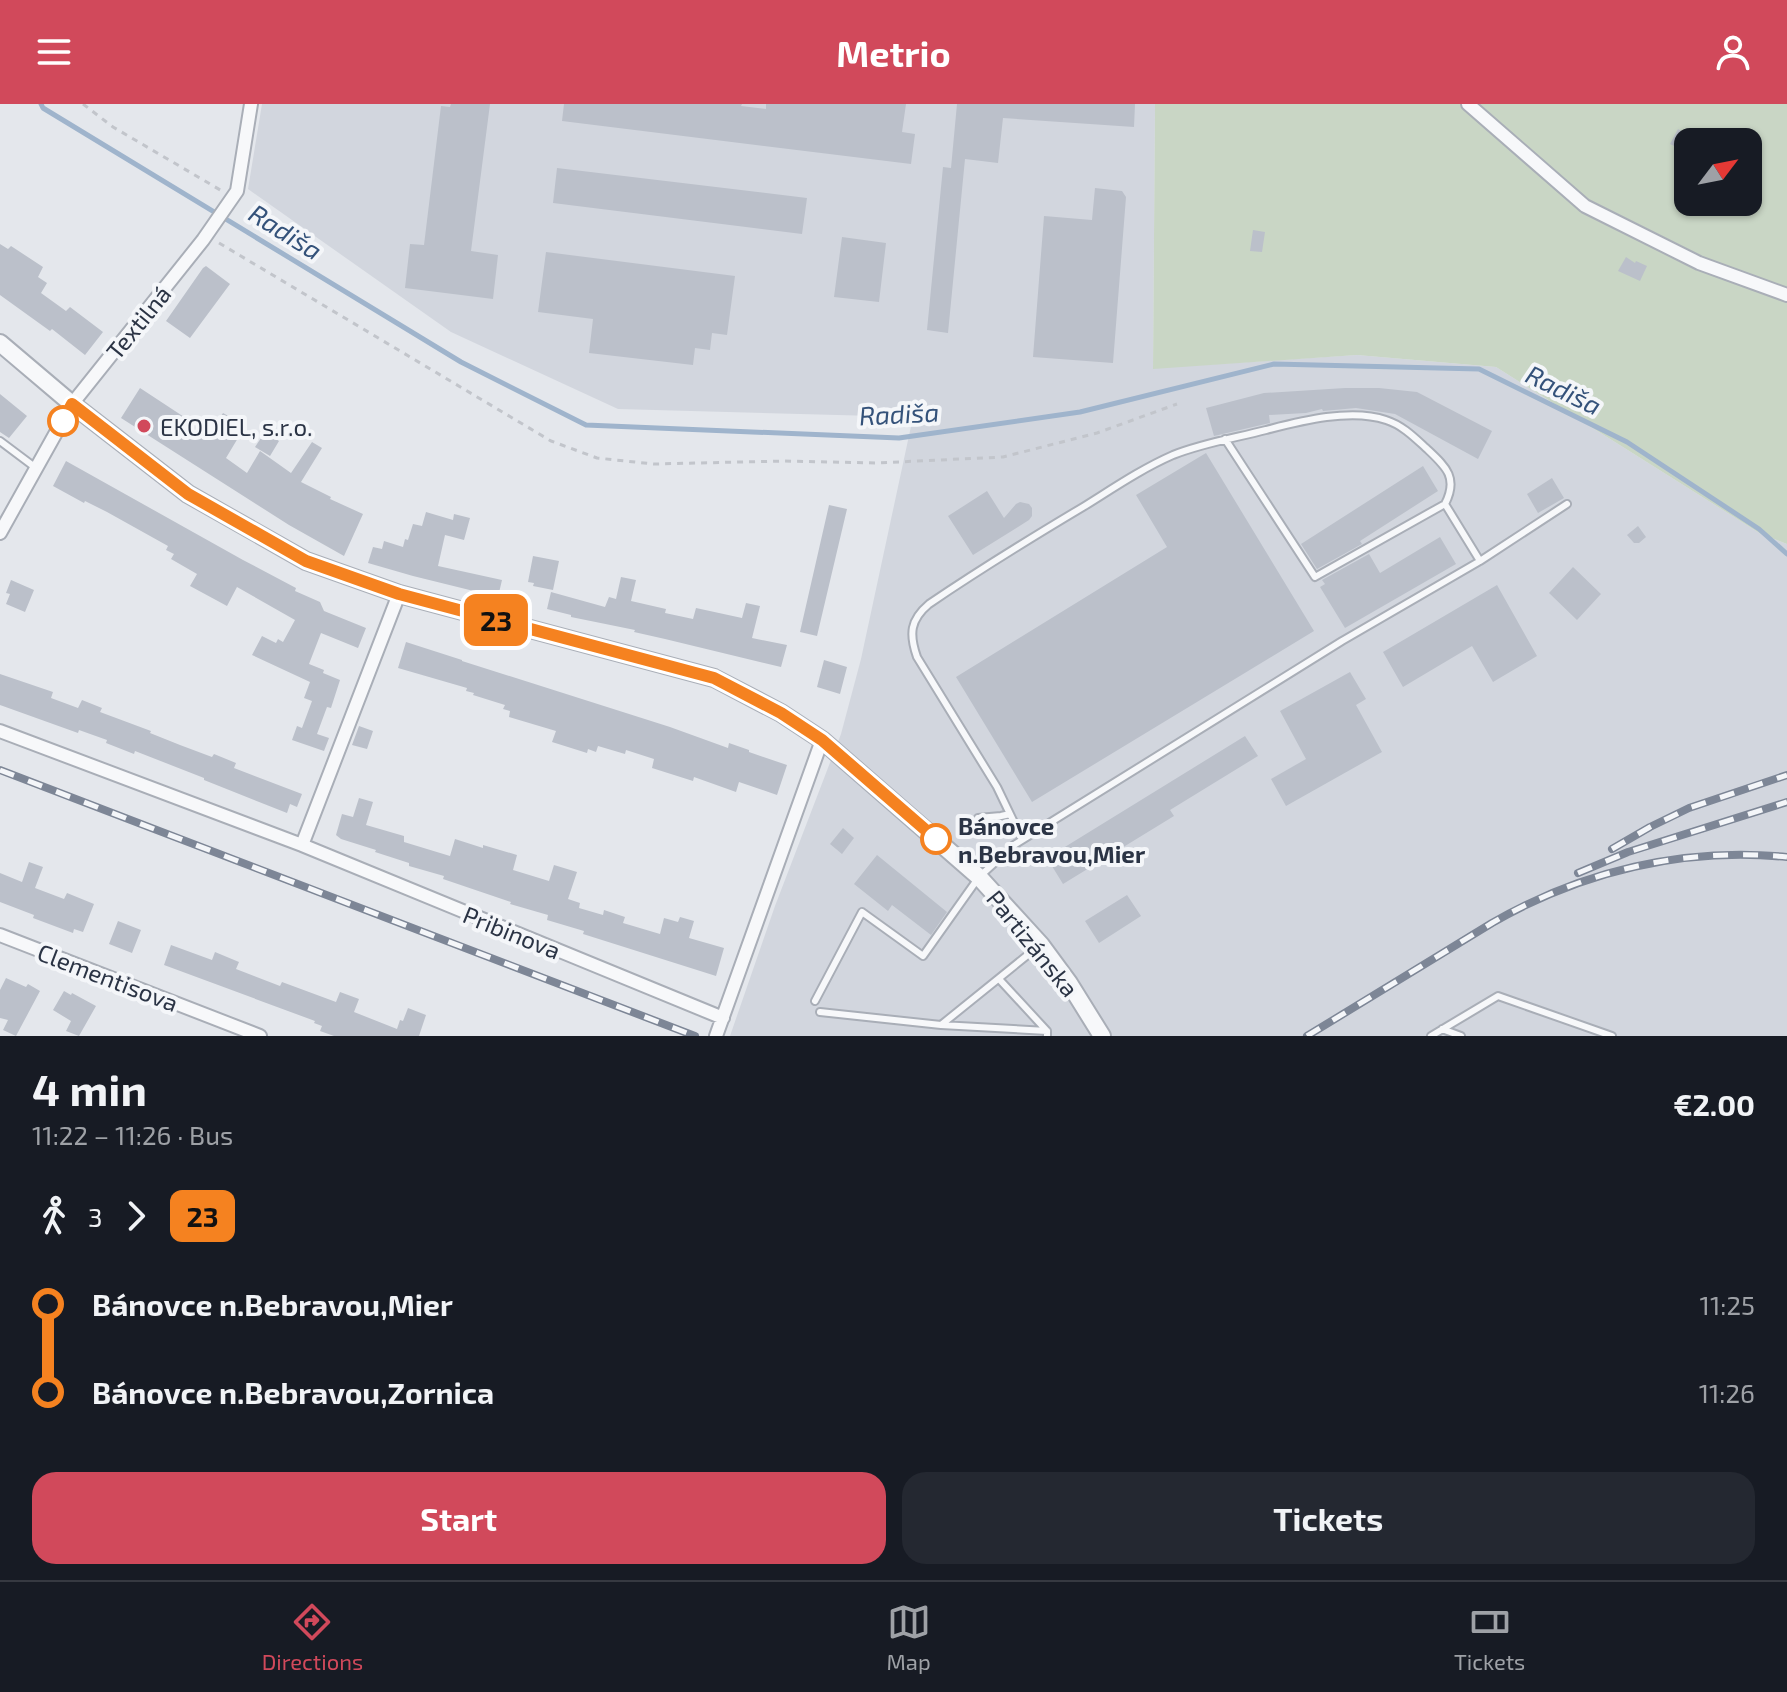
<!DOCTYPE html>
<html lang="en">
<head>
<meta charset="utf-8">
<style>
	body { margin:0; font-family:"Exo 2",sans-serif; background:#242831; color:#f1f3f6; height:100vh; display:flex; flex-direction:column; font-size:30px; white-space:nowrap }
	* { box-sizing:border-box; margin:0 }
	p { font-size:26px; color:#9ea1a6 }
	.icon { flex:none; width:44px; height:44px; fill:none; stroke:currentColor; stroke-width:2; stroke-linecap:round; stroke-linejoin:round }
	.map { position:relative; height:932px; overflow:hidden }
	.panel { display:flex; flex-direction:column; background:#171b24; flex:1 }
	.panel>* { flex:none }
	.badge { padding:0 16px; border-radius:12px; font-size:28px; line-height:52px }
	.needle { width:52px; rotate:58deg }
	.fabs { position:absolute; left:1674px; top:24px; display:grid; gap:16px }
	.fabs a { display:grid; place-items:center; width:88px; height:88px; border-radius:16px; background:#171b24; box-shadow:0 2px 6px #0004; font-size:40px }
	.map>.badge { position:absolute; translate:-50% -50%; box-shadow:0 0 0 4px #fff }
	.legs { display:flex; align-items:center; gap:12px; height:88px; padding:0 32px; font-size:26px }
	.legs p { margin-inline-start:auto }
	.head { display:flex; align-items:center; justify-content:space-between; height:136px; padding:0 32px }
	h1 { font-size:44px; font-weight:700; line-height:60px }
	.primary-button { display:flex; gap:16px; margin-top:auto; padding:16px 32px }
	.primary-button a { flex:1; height:92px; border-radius:24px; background:#d1495b; color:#fff; font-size:32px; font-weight:700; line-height:92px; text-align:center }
	.primary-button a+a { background:#242831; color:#f1f3f6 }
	ul { padding:0 32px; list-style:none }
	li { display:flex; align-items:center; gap:28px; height:88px; font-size:30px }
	li i { display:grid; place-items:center; width:12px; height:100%; margin:0 10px; background:currentColor }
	li i::after { content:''; width:20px; height:20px; margin:-10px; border:6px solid; border-radius:50%; background:#171b24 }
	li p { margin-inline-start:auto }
	li:first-child i { background:linear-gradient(#0000 50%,currentColor 0) }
	li:last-child i { background:linear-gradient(currentColor 50%,#0000 0) }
	header { display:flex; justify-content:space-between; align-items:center; height:104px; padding:0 32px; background:#d1495b; color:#fff; font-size:36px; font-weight:700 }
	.menu { display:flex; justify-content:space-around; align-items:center; height:112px; border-top:2px solid #363941; background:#171b24; font-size:22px; color:#9ea1a6 }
	.menu a { display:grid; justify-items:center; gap:4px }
	.menu .current { color:#d1495b }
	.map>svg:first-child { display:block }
	.built { fill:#d2d6de }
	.green { fill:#c9d6c5; fill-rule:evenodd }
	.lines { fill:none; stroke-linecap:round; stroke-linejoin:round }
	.stream { stroke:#9fb4cc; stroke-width:5 }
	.building { fill:#bbc0ca }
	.service-casing { stroke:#a9aeb7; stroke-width:10 }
	.minor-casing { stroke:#a9aeb7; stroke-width:16 }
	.tertiary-casing { stroke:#a9aeb7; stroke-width:20 }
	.path { stroke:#c2c5cb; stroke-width:3; stroke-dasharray:6 6; stroke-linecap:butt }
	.service { stroke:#f7f8fa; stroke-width:6 }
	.minor { stroke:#f7f8fa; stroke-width:12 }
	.tertiary { stroke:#f7f8fa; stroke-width:16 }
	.rail-casing { stroke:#7d8696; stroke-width:8 }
	.rail { stroke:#f4f6f9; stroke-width:5; stroke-dasharray:15; stroke-linecap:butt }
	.line-1-casing { stroke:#fff; stroke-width:18 }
	.line-1 { stroke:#f58220; stroke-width:12 }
	.stop-1-dot { fill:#fff; stroke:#f58220; stroke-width:4 }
	.poi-dot { fill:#d1495b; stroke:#f4f6f9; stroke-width:3 }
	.labels { text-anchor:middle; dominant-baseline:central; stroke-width:8; stroke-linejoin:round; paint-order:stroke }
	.street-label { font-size:24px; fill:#2b3445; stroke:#f4f6f9 }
	.poi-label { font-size:24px; fill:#2b3445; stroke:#f4f6f9; text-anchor:start }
	.stop-label { font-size:24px; font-weight:bold; fill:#2b3445; stroke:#f4f6f9; text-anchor:start }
	.water-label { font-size:26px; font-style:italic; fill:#34527a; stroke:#f4f6f9 }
</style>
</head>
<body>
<header><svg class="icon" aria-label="menu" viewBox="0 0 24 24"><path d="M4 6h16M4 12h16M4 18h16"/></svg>Metrio<svg class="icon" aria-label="person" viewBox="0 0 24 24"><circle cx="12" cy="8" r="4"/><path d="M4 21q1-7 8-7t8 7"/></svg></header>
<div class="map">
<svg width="1787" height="932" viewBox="0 0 1787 932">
	<rect width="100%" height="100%" fill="#e4e7ec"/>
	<path class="built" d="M262 0H1155L1153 264 1357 251 1496 263 1761 430 1787 440V932H730L775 802 841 630 861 555 913 313 618 305 451 228 248 85Z"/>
	<path class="green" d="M1155 0H1787V440L1761 430 1496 263 1357 251 1153 265ZM1688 38H1748V98H1688Z"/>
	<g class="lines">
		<path class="stream" d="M41 0 43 4 461 258 586 321 899 334 1080 308 1274 260 1479 265 1627 338 1759 425 1787 450"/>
	</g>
	<path class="building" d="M451 0H490L471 147 498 151 493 195 405 184 410 140 424 141 441 2 450 3Z
		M564 0H742L741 2 766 5V0H906L902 28 915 30 911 60 562 17Z
		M957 0H1135L1134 23 1003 14 998 59 965 55 948 229 927 226 943 63 951 64Z
		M1678 25 1690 32 1683 46 1670 40Z
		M557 64 807 94 802 130 553 99Z
		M1095 84 1122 87 1126 93 1113 259 1033 253 1044 112 1092 116Z
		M1253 126 1265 128 1262 148 1250 147Z
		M842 133 886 139 879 198 834 193Z
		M0 140 8 145 11 142 43 163 38 173 47 179 41 189 66 207 70 203 103 228 85 251 52 225 50 227 0 191Z
		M546 148 735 172 727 231 712 229 710 246 695 244 693 261 589 249 593 215 538 208Z
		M1626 153 1635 159 1636 157 1647 162 1640 177 1618 167Z
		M206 162 230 180 190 234 166 217 203 164Z
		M140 284 210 330 223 309 237 317 230 328 238 334 226 354 247 369 260 347 291 369 312 338 322 344 301 378 331 393 330 395 363 410 344 452 289 421 121 314Z
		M1345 284H1379L1417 288 1492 327 1478 355 1395 310 1356 304 1323 307 1322 305 1306 309 1269 311 1270 319 1214 332 1206 304 1264 289Z
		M0 290 27 312 9 334 0 328Z
		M265 328 279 337 270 352 255 343Z
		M1206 349 1314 527 1032 698 956 573 1167 443 1136 391Z
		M66 357 243 456 296 484 295 487 320 498 324 507 366 524 358 544 321 529 309 560 324 566 323 569 340 576 331 604 327 603 317 630 329 634 324 647 292 636 297 622 302 624 312 597 304 594 310 578 252 551 262 532 276 539 278 535 283 538 295 516 237 483 227 502 190 482 197 470 171 455 174 450 166 446 168 442 107 408 85 397 84 399 53 382Z
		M1423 362 1438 387 1360 437 1362 440 1317 465 1301 440Z
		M1552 374 1564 394 1538 409 1527 390Z
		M987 387 1004 414 1016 400 1020 398 1029 400 1032 404V412L1029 416 973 451 948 412Z
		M829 401 847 405 817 532 800 528Z
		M426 408 453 416 454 410 470 414 464 436 445 431 438 462 502 476 498 493 413 472 368 459 373 443 382 445 384 437 403 443 405 435 408 436 413 420 422 422Z
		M1638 422 1646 433 1639 439H1634L1627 431Z
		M1440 433 1456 460 1345 524 1320 483 1325 480 1322 476 1369 450 1380 469Z
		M533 452 559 457 553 486 533 482 534 479 528 478Z
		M1573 463 1601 490 1577 516 1549 489Z
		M621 473 636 476 631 497 666 505 665 509 693 515 696 504 742 514 746 499 760 502 752 534 787 541 781 563 665 535 634 528 635 526 571 513V511L547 505 551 488 605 503 609 493 616 495Z
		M11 476 34 486 25 508 6 500 10 490 6 489Z
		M1497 481 1537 552 1493 578 1472 542 1403 583 1383 548Z
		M406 538 462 556V557L670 623 728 644 729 639 749 646V648L787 661 777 691 739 678 736 688 694 673 693 677 652 664 654 655 626 646 625 650 598 642 596 648 588 645 587 649 552 638 556 627 509 613 510 607 503 605 505 601 473 591 474 589 466 587 467 584 398 564Z
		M824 556 847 563 840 590 817 583Z
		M1350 568 1366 595 1356 601 1382 648 1286 702 1271 675 1306 655 1280 607Z
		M0 570 53 588 51 594 78 604 82 596 102 604 100 608 151 627 150 629 180 641 212 653 214 650 236 659 234 664 302 690 297 703 290 700 287 709 204 676V674L135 647 134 650 106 639 107 636 79 626 78 629 0 601Z
		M359 622 373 627 367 645 352 641Z
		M1245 632 1258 652 1170 706 1174 712 1063 780 1047 754Z
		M359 694 373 698 366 721 404 732V738L450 752 455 735 483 744V741L517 751 513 766 549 777 554 761 577 768 568 795 580 799 579 804 603 811 604 806 625 813 623 819 660 830 664 814 678 818 680 813 694 817 689 834 724 844 716 872 583 830 584 827 547 816 548 811 510 800 511 798 443 775 444 772 409 762V759L375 748 376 746 341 735 336 731 342 710 353 713Z
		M843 724 854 734 842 750 830 740Z
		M877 751 947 808 931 831 892 801 888 807 854 780Z
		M29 758 43 763 35 784 64 795 67 789 94 800 83 828 74 825 73 829 33 814 34 811 0 798V769L22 778Z
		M1127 791 1141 812 1099 839 1085 817Z
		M118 817 141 826 132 849 109 840Z
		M171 841 212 856 215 848 239 858 236 865 280 882 282 878 336 898 340 888 359 895 354 908 397 925 400 916 403 917 408 904 426 911 419 932H334L320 927 322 922 314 919 315 917 164 861Z
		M6 874 26 883 28 880 40 887 16 932 3 926 8 916 0 914V886Z
		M64 887 71 891 72 889 96 902 79 932 66 927 71 917 53 906Z"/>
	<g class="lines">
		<defs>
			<path id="service" d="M0 337 36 364
				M1480 457 1567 400
				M978 714 1001 712 1010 710
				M1022 735 997 683 917 553C909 530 910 516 929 500 979 466 1031 434 1083 403 1112 385 1141 365 1173 351 1203 339 1235 334 1266 326 1301 317 1351 304 1386 316 1402 321 1414 333 1426 344 1445 362 1459 373 1445 400
				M999 875 1047 927
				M815 897 862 808 923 852 979 773 1014 741 1342 537 1480 457 1445 400 1315 473 1225 335
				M820 908 941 921 1040 841
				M941 921 1047 927V932
				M1442 925 1461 932
				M1431 932 1498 892 1612 932"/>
			<path id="minor" d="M1468 0 1585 102 1699 159 1787 191
				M0 429 72 300 203 136 237 87 251 0
				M0 627 302 741 723 914
				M302 741 399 490
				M0 831 260 932
				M716 932 822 636"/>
			<path id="tertiary" d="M0 239 72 300 188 390 306 457 399 490 714 574 781 609 822 636 979 773 1041 841 1069 879 1102 932"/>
		</defs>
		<use href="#service" class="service-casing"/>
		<use href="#minor" class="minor-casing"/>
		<use href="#tertiary" class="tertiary-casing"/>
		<path class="path" d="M83 0 113 23 222 87
			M219 139 551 337 597 354 654 360 785 357 876 359 1003 353 1097 329 1177 300"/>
		<use href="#service" class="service"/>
		<use href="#minor" class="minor"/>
		<use href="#tertiary" class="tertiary"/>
		<defs>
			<path id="rail" d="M0 666 695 932
				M1612 745 1650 723 1689 704 1787 671
				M1578 769 1628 748 1787 698
				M1307 932 1492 819C1582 767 1683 743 1787 753"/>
		</defs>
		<use href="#rail" class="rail-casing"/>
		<use href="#rail" class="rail"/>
	</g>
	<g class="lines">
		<defs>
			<path id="line-1" d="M63 317 72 300 188 390 306 457 399 490 714 574 781 609 822 636 936 735"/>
		</defs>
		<use href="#line-1" class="line-1-casing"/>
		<use href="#line-1" class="line-1"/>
	</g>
	<g class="stop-1-dot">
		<circle cx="63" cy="317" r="14"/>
		<circle cx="936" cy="735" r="14"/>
	</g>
	<circle class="poi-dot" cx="144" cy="322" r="8"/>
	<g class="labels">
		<g class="street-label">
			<text transform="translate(138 218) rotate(-51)">Textilná</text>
			<text transform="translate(512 828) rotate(22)">Pribinova</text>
			<text transform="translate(1033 839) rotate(51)">Partizánska</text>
			<text transform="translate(108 873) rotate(21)">Clementisova</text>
		</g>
		<g class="poi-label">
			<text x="160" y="322">EKODIEL, s.r.o.</text>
		</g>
		<g class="stop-label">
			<text x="958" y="721">Bánovce<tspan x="958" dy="28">n.Bebravou,Mier</tspan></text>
		</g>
		<g class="water-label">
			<text transform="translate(286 127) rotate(32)">Radiša</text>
			<text transform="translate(1564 285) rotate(26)">Radiša</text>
			<text transform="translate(899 309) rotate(-3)">Radiša</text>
		</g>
	</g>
</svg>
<div class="fabs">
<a><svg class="needle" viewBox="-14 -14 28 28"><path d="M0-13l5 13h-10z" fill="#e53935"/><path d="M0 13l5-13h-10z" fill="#9ea1a6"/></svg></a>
</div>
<b class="badge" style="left:496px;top:516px;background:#f58220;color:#111">23</b>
</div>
<section class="panel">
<div class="head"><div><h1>4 min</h1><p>11:22 – 11:26 · Bus</p></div><b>€2.00</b></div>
<div class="legs"><svg class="icon" aria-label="walk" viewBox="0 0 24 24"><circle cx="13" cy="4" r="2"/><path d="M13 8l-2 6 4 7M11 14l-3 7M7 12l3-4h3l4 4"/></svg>3<svg class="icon" aria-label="forward" viewBox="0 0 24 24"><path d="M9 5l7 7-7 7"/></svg><b class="badge" style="background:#f58220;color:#111">23</b></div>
<ul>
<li><i style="color:#f58220"></i><b>Bánovce n.Bebravou,Mier</b><p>11:25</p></li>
<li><i style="color:#f58220"></i><b>Bánovce n.Bebravou,Zornica</b><p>11:26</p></li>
</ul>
<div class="primary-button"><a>Start</a><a>Tickets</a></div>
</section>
<nav class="menu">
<a class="current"><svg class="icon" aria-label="directions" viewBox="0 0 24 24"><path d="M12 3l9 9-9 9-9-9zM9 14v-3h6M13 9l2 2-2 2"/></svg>Directions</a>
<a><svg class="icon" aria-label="map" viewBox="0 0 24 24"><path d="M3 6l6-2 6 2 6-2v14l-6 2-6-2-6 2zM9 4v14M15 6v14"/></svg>Map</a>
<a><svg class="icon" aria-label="tickets" viewBox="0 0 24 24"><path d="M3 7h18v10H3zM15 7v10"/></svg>Tickets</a>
</nav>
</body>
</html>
